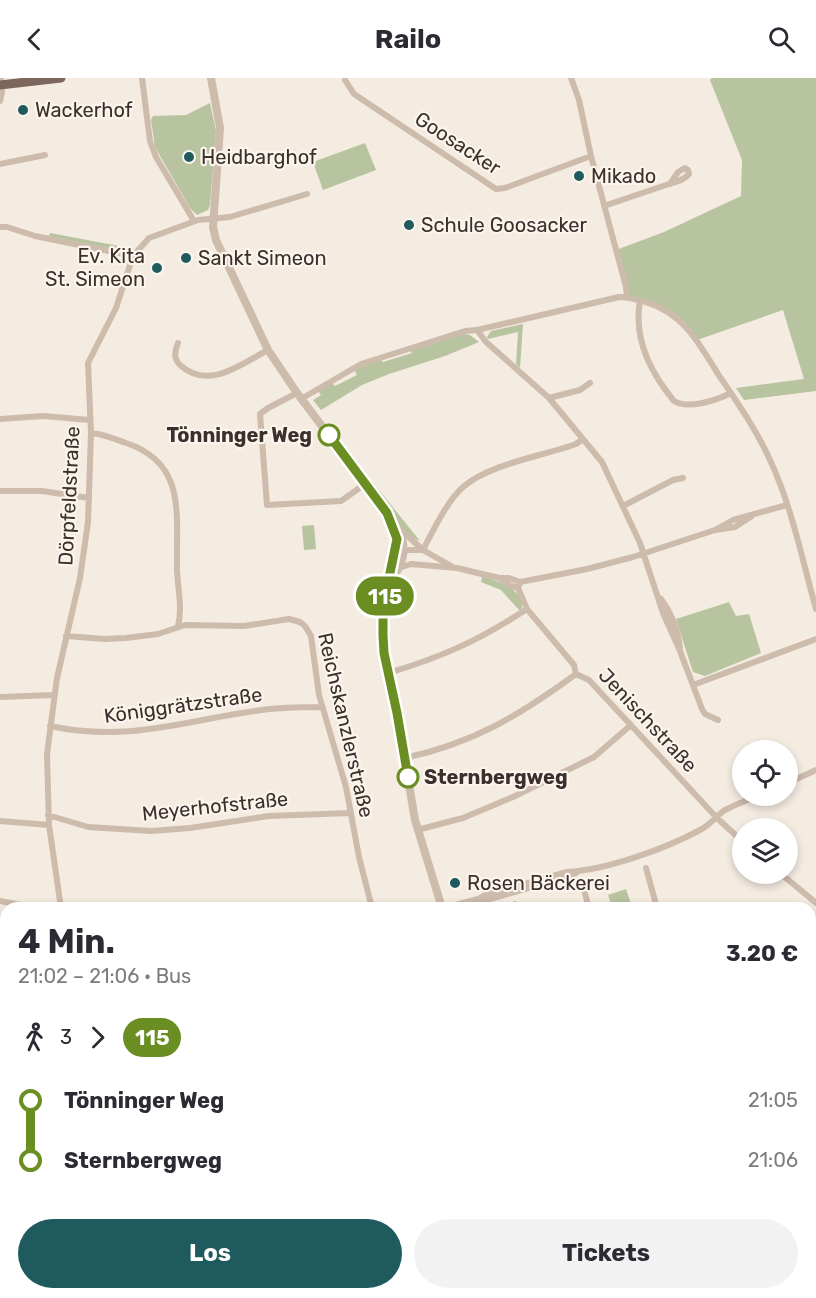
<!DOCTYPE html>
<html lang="de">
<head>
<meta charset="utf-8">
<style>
	body { margin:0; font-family:Rubik,sans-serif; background:#f2f2f3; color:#2b2b33; height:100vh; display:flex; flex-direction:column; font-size:22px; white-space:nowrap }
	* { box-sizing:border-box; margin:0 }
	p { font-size:20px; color:#7c7c81 }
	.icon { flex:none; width:33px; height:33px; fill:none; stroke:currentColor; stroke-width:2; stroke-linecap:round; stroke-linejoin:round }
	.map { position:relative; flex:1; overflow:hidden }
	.panel { position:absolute; left:0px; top:824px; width:816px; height:398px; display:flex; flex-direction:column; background:#fff; border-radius:18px 18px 0 0; box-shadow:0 3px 9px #0003 }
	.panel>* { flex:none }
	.badge { padding:0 12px; border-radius:20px; font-size:21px; line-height:39px }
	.tools { position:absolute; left:732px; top:662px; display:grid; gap:12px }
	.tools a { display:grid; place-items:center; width:66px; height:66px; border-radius:50%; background:#fff; box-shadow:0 3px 9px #0003; font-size:30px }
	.map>.badge { position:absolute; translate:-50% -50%; box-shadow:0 0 0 3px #fff }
	.legs { display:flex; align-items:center; gap:9px; height:66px; padding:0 18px; font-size:20px }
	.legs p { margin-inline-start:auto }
	.overview { display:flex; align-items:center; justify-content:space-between; height:102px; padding:0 18px }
	h1 { font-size:33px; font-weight:700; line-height:45px }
	.action { display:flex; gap:12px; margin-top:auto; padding:12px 18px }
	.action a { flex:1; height:69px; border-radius:36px; background:#1f5a5e; color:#fff; font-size:24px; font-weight:700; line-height:69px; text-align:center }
	.action a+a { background:#f2f2f3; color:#2b2b33 }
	ul { padding:0 18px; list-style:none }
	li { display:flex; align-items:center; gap:21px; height:60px; font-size:22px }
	li i { display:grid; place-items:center; width:9px; height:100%; margin:0 8px; background:currentColor }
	li i::after { content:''; width:15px; height:15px; margin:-8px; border:4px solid; border-radius:50%; background:#fff }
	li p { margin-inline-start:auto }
	li:first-child i { background:linear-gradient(#0000 50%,currentColor 0) }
	li:last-child i { background:linear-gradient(currentColor 50%,#0000 0) }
	header { display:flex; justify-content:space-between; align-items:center; height:78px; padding:0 18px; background:#fff; font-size:27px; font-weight:700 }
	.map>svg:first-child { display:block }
	.green { fill:#b8c4a0 }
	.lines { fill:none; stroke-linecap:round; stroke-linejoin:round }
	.minor { stroke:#cdbbac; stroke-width:6 }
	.tertiary { stroke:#cdbbac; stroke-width:8 }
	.primary { stroke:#7d675c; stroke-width:9 }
	.tram { stroke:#3b302b; stroke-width:1.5 }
	.line-1-casing { stroke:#fff; stroke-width:14 }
	.line-1 { stroke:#6b8e23; stroke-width:9 }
	.poi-dot { fill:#1f5a5e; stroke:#fbf5ee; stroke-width:2 }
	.stop-1-dot { fill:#fff; stroke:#6b8e23; stroke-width:3 }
	.labels { text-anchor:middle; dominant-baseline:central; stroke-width:4.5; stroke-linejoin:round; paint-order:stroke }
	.poi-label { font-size:20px; fill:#3b302b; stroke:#fbf5ee; text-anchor:start }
	.street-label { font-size:20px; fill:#3b302b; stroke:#fbf5ee }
	.stop-label { font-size:20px; font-weight:bold; fill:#3b302b; stroke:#fbf5ee; text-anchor:end }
</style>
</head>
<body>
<header><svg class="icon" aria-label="back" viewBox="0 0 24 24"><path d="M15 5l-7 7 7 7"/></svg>Railo<svg class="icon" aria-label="search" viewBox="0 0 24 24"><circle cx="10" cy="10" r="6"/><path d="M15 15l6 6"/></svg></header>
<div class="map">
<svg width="816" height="1220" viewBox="0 0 816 1220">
	<rect width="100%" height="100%" fill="#f4ebe1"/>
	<path class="green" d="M712 0H816V313L744 322 736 310 804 301 783 232 697 262 665 231 627 219 616 172 664 154 741 118 742 82 710 2Z
		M210 25 216 53 210 127 208 132 197 137 190 130 155 69 151 42 153 38 186 37Z
		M365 65 376 92 323 112 313 84Z
		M50 155 119 168 118 172 49 158Z
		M523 246 520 290 516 286 518 254 488 261 487 259 491 253Z
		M464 256 470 257 479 264 445 278 389 296 362 307 321 332 313 322 321 317 318 313 332 305 335 308 357 297 354 292 380 281 383 284 412 275 409 271Z
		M371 402 420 463C401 457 380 421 368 405Z
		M314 447 316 471 304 472 302 448Z
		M482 499C499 503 522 510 522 530L520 533 501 512 481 504Z
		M729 524 736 538 749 536 761 575 705 598 693 594 676 541Z
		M626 811 632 829H612L608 817Z"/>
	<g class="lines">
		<path class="minor" d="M142 0 150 63 156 79 194 143
			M571 0 579 22 591 78 626 209 627 219
			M345 2 354 16 496 111 505 110 591 78
			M0 23 2 14 1 0
			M0 86 45 77
			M604 128 666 107C674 104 684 103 689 96L688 92 685 90 678 94 670 106
			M0 149H7L35 158 133 178
			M640 223C633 261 650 294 674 323 688 332 717 322 731 315
			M477 252 486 264 549 320 602 384 640 465 663 535 680 573 702 631 705 636 718 642
			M178 265C175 273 173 280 180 287 209 313 241 286 268 272
			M297 315 268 330 260 336 267 427 341 423 365 406
			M549 320 580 312 590 305
			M301 321 361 286 465 253 477 252 619 219C628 219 637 222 646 224 683 235 699 265 718 296 737 324 756 351 770 382 792 429 802 481 816 531
			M0 341 43 338 90 342
			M91 355C103 356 115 361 126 365 187 385 176 437 177 489 177 508 183 529 178 548
			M0 413H42L89 420
			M623 428 673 402 683 400
			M399 450 423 472 453 489
			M715 452 733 442 787 427
			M423 472C433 453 447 423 463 409 489 386 543 378 576 366L583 361
			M400 475 409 472H423
			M399 490 411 486 457 490 499 500H509L520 504
			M499 500 511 508 518 510
			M520 504 518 510 527 531 574 587 576 596 589 602 717 740 742 763
			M520 504 587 491 633 479 715 452 735 449 752 438
			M661 521C672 536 678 552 680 570
			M66 558 105 561 126 560 158 556 185 547 244 548 289 541 300 544 305 548 311 558 319 617 346 709 359 779 372 830
			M388 595C443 579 479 562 527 531
			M693 607 816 561
			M0 619 54 617
			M50 648C129 665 186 642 262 632 282 629 302 629 322 629
			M405 680C474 665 520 637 576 596
			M788 705 816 692
			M48 737 88 749 151 753 190 750 269 738 350 735
			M0 743 49 747
			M417 752 463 740 513 719 594 679 631 647
			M646 790 657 830
			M780 795 816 825
			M584 812 589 830
			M478 821 485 817 567 794C606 792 665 771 700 752 710 747 716 738 725 732 736 726 748 722 760 717
			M0 823 37 830
			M515 826 516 830
			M61 830 49 747 47 676 57 600 80 500 88 444 91 355 88 285 116 230 133 178 149 160 198 142 230 139 307 116
			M444 830 478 821 486 822 568 799 576 795
			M810 886 816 885
			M810 976 816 975
			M0 1068 6 1070
			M810 1075 816 1072
			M0 1169 6 1171
			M810 1209 811 1220
			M149 1215 159 1220
			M275 1215V1220"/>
		<path class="tertiary" d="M211 0 220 50 213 149 216 162 268 272 297 315 398 449C410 475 401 488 387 511
			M390 442 397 465 383 529 384 575 397 635 415 742 442 830
			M558 1215 560 1220"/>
		<path class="primary" d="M0 7 61 0"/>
		<path class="tram" d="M0 999 6 1001
			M501 1215 519 1220"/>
	</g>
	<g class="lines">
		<defs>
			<path id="line-1" d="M329 357 387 435 397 461 383 529V557L384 575 397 635 408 699"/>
		</defs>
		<use href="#line-1" class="line-1-casing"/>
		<use href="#line-1" class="line-1"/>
	</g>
	<g class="poi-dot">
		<circle cx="23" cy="32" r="6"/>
		<circle cx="189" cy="79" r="6"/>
		<circle cx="579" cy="98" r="6"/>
		<circle cx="409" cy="147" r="6"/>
		<circle cx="186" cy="180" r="6"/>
		<circle cx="157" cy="190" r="6"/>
		<circle cx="455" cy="805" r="6"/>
	</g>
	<g class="stop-1-dot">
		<circle cx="329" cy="357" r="10"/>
		<circle cx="408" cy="699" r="10"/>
	</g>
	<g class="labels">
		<g class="poi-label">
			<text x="35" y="32">Wackerhof</text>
			<text x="201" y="79">Heidbarghof</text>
			<text x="591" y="98">Mikado</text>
			<text x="421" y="147">Schule Goosacker</text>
			<text x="145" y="178" text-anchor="end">Ev. Kita<tspan x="145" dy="23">St. Simeon</tspan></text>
			<text x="198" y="180">Sankt Simeon</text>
			<text x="467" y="805">Rosen Bäckerei</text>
		</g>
		<g class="street-label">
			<text transform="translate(458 65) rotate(33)">Goosacker</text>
			<text transform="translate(69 418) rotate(-87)">Dörpfeldstraße</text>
			<text transform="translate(183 627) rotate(-8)">Königgrätzstraße</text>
			<text transform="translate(648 642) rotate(47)">Jenischstraße</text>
			<text transform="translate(346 647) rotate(77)">Reichskanzlerstraße</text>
			<text transform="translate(215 728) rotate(-6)">Meyerhofstraße</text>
		</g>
		<g class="stop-label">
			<text x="312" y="357">Tönninger Weg</text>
			<text x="424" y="699" text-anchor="start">Sternbergweg</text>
		</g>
	</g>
</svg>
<div class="tools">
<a><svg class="icon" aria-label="locate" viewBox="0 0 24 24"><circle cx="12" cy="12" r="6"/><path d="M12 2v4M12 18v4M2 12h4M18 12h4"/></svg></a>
<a><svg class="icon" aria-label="layers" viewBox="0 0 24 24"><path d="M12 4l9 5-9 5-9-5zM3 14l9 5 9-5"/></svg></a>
</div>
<b class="badge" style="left:385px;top:518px;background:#6b8e23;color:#fff">115</b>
<section class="panel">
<div class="overview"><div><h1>4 Min.</h1><p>21:02 – 21:06 · Bus</p></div><b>3.20 €</b></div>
<div class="legs"><svg class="icon" aria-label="walk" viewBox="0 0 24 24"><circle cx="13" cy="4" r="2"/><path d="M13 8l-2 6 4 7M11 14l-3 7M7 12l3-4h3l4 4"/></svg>3<svg class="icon" aria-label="forward" viewBox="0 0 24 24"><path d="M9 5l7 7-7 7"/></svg><b class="badge" style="background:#6b8e23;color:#fff">115</b></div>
<ul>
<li><i style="color:#6b8e23"></i><b>Tönninger Weg</b><p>21:05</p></li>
<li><i style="color:#6b8e23"></i><b>Sternbergweg</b><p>21:06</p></li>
</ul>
<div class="action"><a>Los</a><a>Tickets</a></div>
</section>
</div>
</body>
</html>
